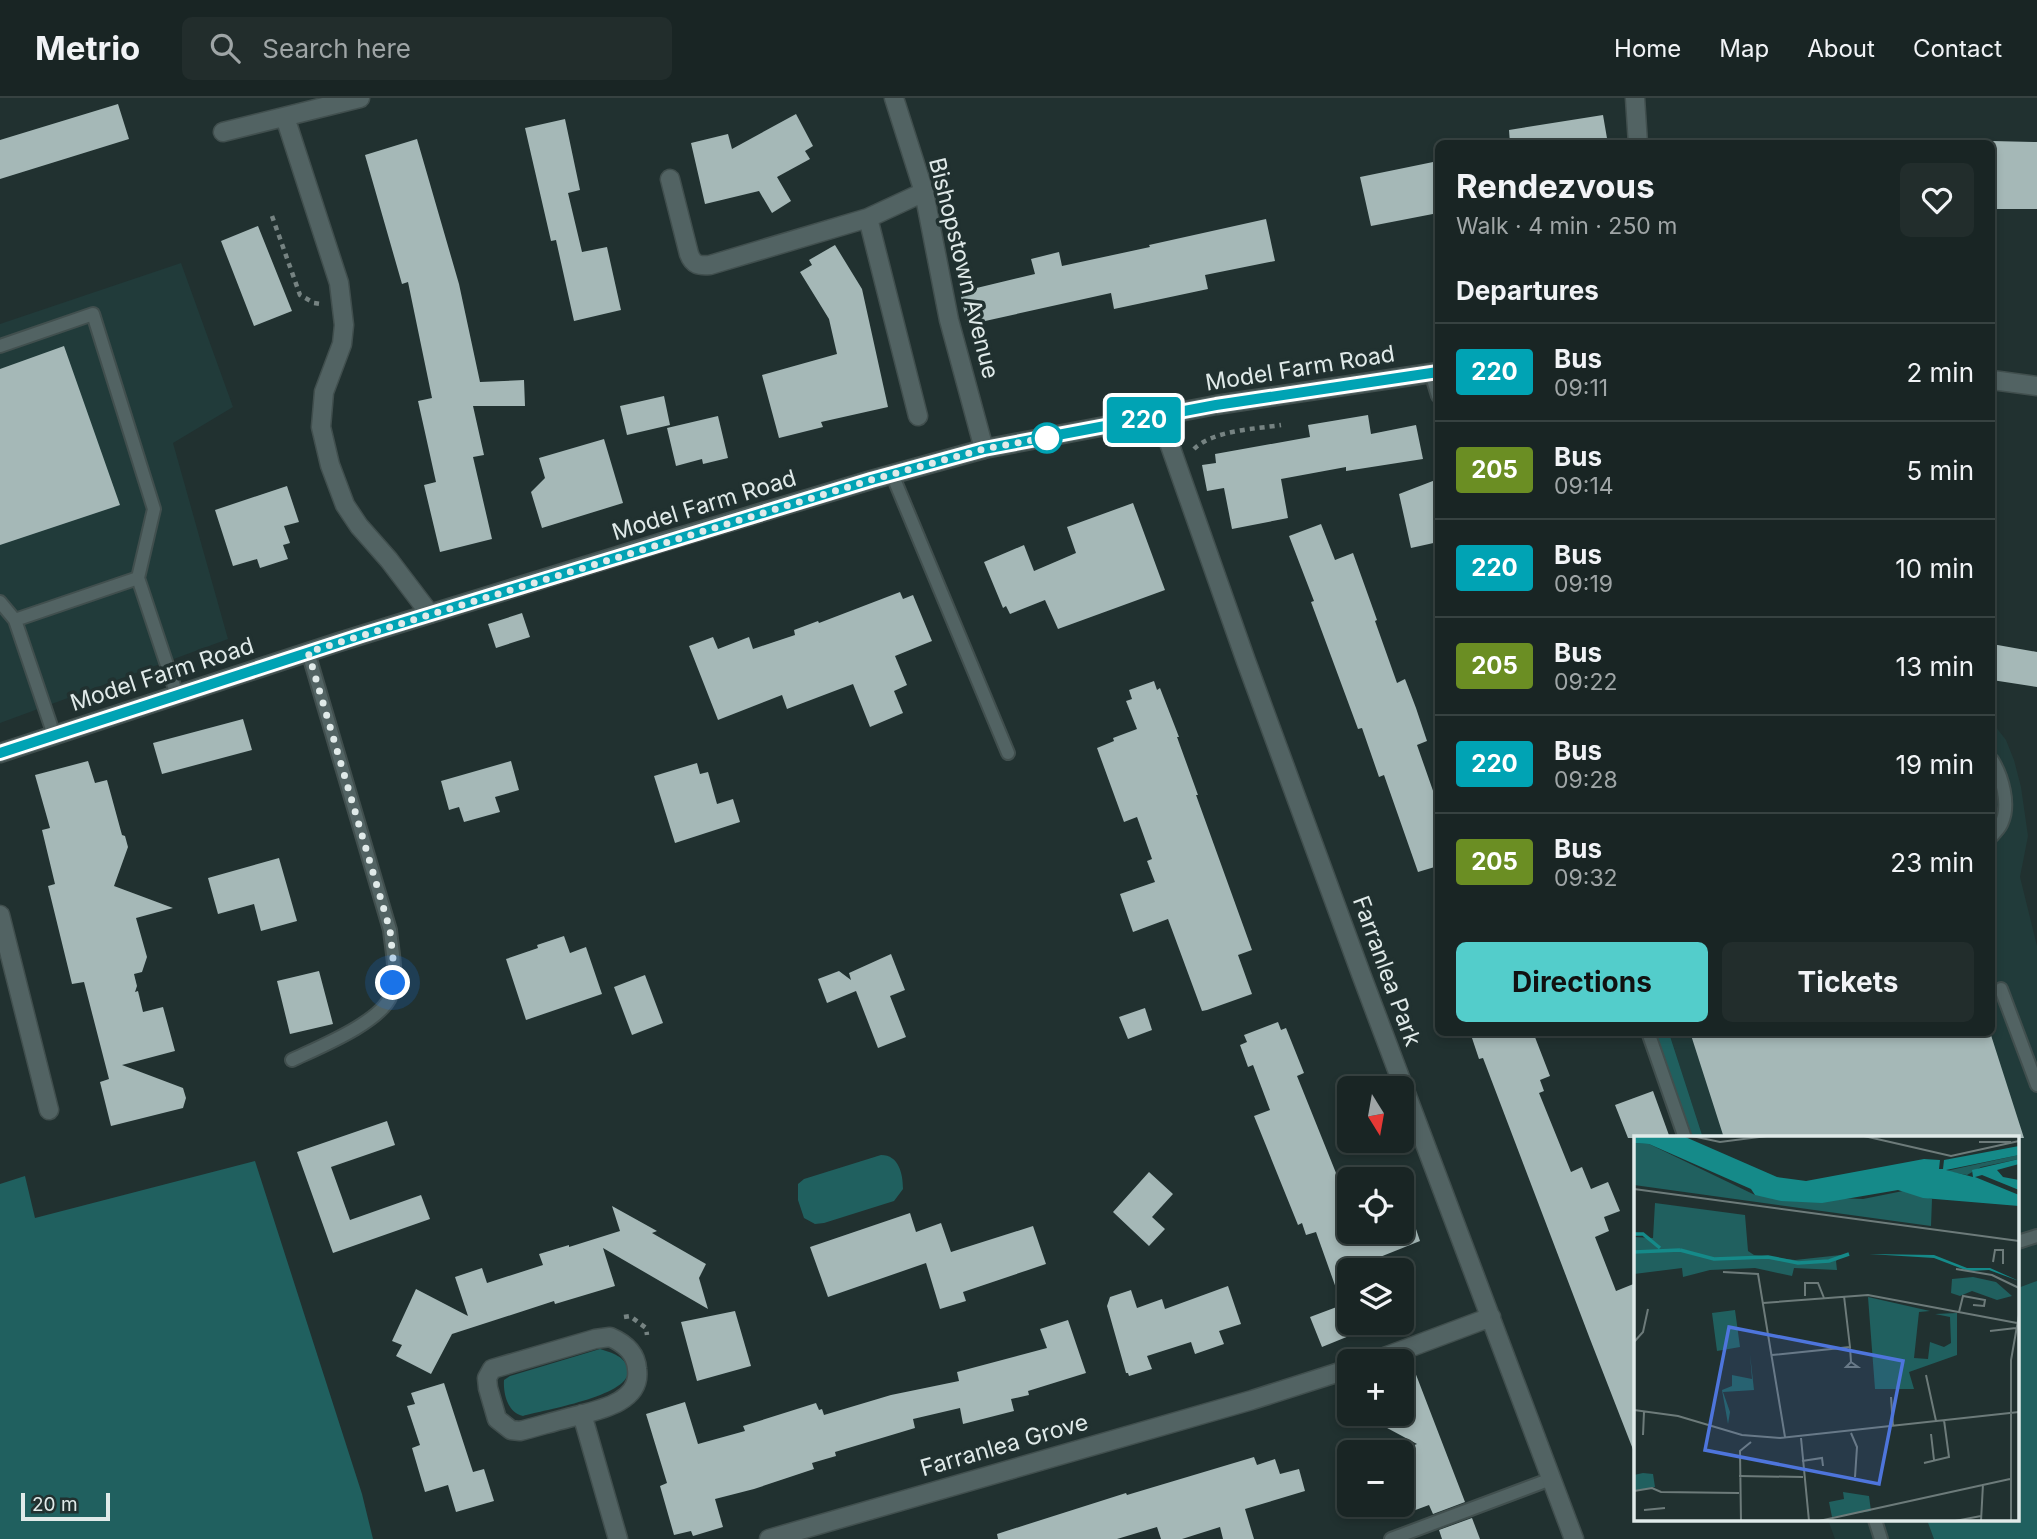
<!DOCTYPE html>
<html lang="en">
<head>
<meta charset="utf-8">
<style>
	body { margin:0; font-family:Inter,sans-serif; background:#222d2c; color:#f1f3f6; height:100vh; display:flex; flex-direction:column; font-size:26px; white-space:nowrap }
	* { box-sizing:border-box; margin:0 }
	p { font-size:23px; color:#9fa5a6 }
	.icon { flex:none; width:38px; height:38px; fill:none; stroke:currentColor; stroke-width:2; stroke-linecap:round; stroke-linejoin:round }
	.map { position:relative; flex:1; overflow:hidden }
	.sheet { position:absolute; left:1435px; top:42px; width:560px; height:896px; display:flex; flex-direction:column; background:#192524; border-radius:10px; box-shadow:0 4px 10px #0003,0 0 0 2px #374241 }
	.sheet>* { flex:none }
	.badge { padding:0 14px; border-radius:5px; font-size:24px; line-height:46px }
	.needle { width:46px; rotate:169deg }
	.controls { position:absolute; left:1337px; top:978px; display:grid; gap:14px }
	.controls a { display:grid; place-items:center; width:77px; height:77px; border-radius:10px; background:#192524; box-shadow:0 4px 10px #0003,0 0 0 2px #374241; font-size:35px }
	.scale { position:absolute; left:21px; bottom:18px; width:89px; box-sizing:border-box; padding-left:7px; border:4px solid #e0eae9; border-top:0; font-size:19px; line-height:24px; white-space:nowrap; color:#e0eae9; -webkit-text-stroke:5px #213130; paint-order:stroke }
	.you { position:absolute; width:35px; height:35px; margin:-18px; border:5px solid #fff; border-radius:50%; background:#1a73e8; box-shadow:0 0 0 10px #1a73e833 }
	.map>.badge { position:absolute; translate:-50% -50%; box-shadow:0 0 0 4px #fff }
	h2 { padding:0 21px; font-size:26px; line-height:63px }
	.round { display:grid; place-items:center; flex:none; width:74px; height:74px; border-radius:10px; background:#222d2c }
	.summary { display:flex; align-items:center; justify-content:space-between; height:119px; padding:0 21px }
	h1 { font-size:33px; font-weight:700; line-height:52px }
	.primary-button { display:flex; gap:14px; margin-top:auto; padding:14px 21px }
	.primary-button a { flex:1; height:80px; border-radius:10px; background:#53cdcb; color:#111; font-size:28px; font-weight:700; line-height:80px; text-align:center }
	.primary-button a+a { background:#222d2c; color:#f1f3f6 }
	ul { padding:0; list-style:none }
	li { display:flex; align-items:center; gap:21px; height:98px; padding:0 21px; border-top:2px solid #374241 }
	li div { flex:1 }
	li b { display:block; font-size:26px }
	li em { font-style:normal }
	li .badge { min-width:77px; font-weight:700; text-align:center }
	header { display:flex; align-items:center; gap:42px; box-sizing:border-box; height:98px; padding:0 35px; background:#192524; border-bottom:2px solid #374241 }
	header strong { font-size:33px }
	nav { display:flex; gap:38px; margin-inline-start:auto; font-size:24px }
	.search { width:490px; height:63px; background:#222d2c; display:flex; align-items:center; gap:18px; box-sizing:border-box; padding:0 24px; border-radius:10px; color:#9fa5a6; font-size:26px }
	.map>svg:first-child { display:block }
	.built { fill:#213b3a }
	.green { fill:#20605f }
	.building { fill:#a5b8b7 }
	.lines { fill:none; stroke-linecap:round; stroke-linejoin:round }
	.service-casing { stroke:#414f4e; stroke-width:16 }
	.minor-casing { stroke:#414f4e; stroke-width:21 }
	.secondary-casing { stroke:#414f4e; stroke-width:21 }
	.path { stroke:#768382; stroke-width:4.5; stroke-dasharray:5 5; stroke-linecap:butt }
	.service { stroke:#526363; stroke-width:12 }
	.minor { stroke:#526363; stroke-width:18 }
	.secondary { stroke:#526363; stroke-width:18 }
	.line-casing { stroke:#fff; stroke-width:16 }
	.line { stroke:#00a3b4; stroke-width:10 }
	.walk { stroke:#e0eae9; stroke-width:7; stroke-dasharray:0 12.6 }
	.stop-dot { fill:#fff; stroke:#00a3b4; stroke-width:3.5 }
	.labels { text-anchor:middle; dominant-baseline:central; stroke-width:7; stroke-linejoin:round; paint-order:stroke }
	.street-label { font-size:23px; fill:#e0eae9; stroke:#213130 }
	.inset-river { fill:none; stroke:#158a89; stroke-width:3.5 }
	.inset-road { fill:none; stroke:#6d7b7a; stroke-width:2 }
	.view { fill:#4e75dc; fill-opacity:0.15; stroke:#4e75dc; stroke-width:3.5 }
	.inset-edge { fill:none; stroke:#e0eae9; stroke-width:3.5 }
</style>
</head>
<body>
<header>
<strong>Metrio</strong>
<div class="search"><svg class="icon" aria-label="search" viewBox="0 0 24 24"><circle cx="10" cy="10" r="6"/><path d="M15 15l6 6"/></svg>Search here</div>
<nav><a>Home</a><a>Map</a><a>About</a><a>Contact</a></nav>
</header>
<div class="map">
<svg width="2037" height="1441" viewBox="0 0 2037 1441">
	<rect width="100%" height="100%" fill="#213130"/>
	<path class="built" d="M181 165 233 309 173 345 228 541 0 625V226Z
		M1992 624 2006 642 2014 662 2021 689 2028 738 2020 779 2037 848V1441H1835L1828 1422H2018V1040H1703L1669 935 1992 934Z"/>
	<path class="green" d="M1656 935H1669L1703 1040H1690Z
		M881 1057C899 1057 903 1076 903 1091L894 1103 824 1125 815 1126 804 1120 798 1102V1086L804 1081Z
		M255 1063 362 1396 373 1441H0V1086L25 1078 35 1120Z
		M2037 1183V1441H1934L1927 1422H2018V1190Z
		M600 1251C612 1255 626 1258 628 1273 630 1298 544 1312 523 1318 508 1315 503 1296 504 1282L510 1278Z"/>
	<path class="building" d="M118 6 129 41 0 81V42Z
		M796 16 813 48 805 53 810 61 777 79 791 103 772 115 759 93 705 106 691 45 728 36 732 51Z
		M1603 17 1608 46H1510L1509 32Z
		M565 21 580 92 568 95 582 154 607 149 621 212 574 223 556 142 551 143 525 30Z
		M417 41 459 186 480 284 524 282 525 308H473L484 357 473 359 492 441 440 454 424 387 436 384 418 303 432 300 408 184 402 186 365 57Z
		M1992 43 2037 44V111H1992Z
		M1438 63V115L1371 128 1360 79Z
		M1266 121 1275 163 1205 177 1208 191 1114 211 1111 195 967 227 960 194 1035 176 1031 161 1059 154 1062 168 1150 149 1149 147Z
		M258 128 292 213 254 228 221 143Z
		M835 147 862 191 888 309 821 324 823 329 779 340 762 277 837 256 829 221 800 174 812 167 809 162Z
		M64 248 120 407 0 447V271Z
		M664 298 670 327 627 337 620 308Z
		M1368 317 1371 336 1416 327 1423 361 1346 373V369L1281 381 1288 420 1232 431 1224 390 1207 393 1202 367 1216 365 1215 356 1310 339 1308 327Z
		M718 318 728 360 703 366 702 361 676 368 667 330Z
		M604 341 623 405 542 430 531 394 545 380 539 360Z
		M1438 381V444L1411 450 1399 396Z
		M287 388 299 424 284 428 290 445 283 447 288 461 260 470 257 461 233 468 215 412Z
		M1133 405 1165 492 1058 531 1045 502 1010 516 1006 508 1003 510 984 464 1024 447 1034 473 1076 455 1067 429Z
		M1321 426 1335 462 1353 455 1377 522 1375 523 1397 585 1405 581 1416 610 1427 643 1417 647 1438 707V768L1418 774 1384 677 1379 679 1362 630 1358 631 1311 504 1314 503 1289 438Z
		M900 494 903 501 913 497 932 543 895 558 907 587 894 593 903 615 870 629 853 586 787 611 782 597 718 622 689 548 713 539 718 551 749 539 753 551 795 537 794 532 818 523 819 525Z
		M522 515 530 539 496 550 488 526Z
		M1992 546 2037 554V589L1992 582Z
		M1154 583 1157 592 1160 590 1179 639H1177L1198 697H1196L1252 852 1238 857 1252 896 1207 912 1202 913 1168 821 1133 834 1120 796 1155 784 1147 763 1152 761 1137 719 1124 724 1097 650 1114 643 1113 640 1137 631 1126 603 1132 601 1129 592Z
		M243 621 252 652 162 676 153 645Z
		M88 663 95 685 107 682 122 737 125 738 128 749 114 788 173 810 136 820 147 859 142 874 134 876 137 888 135 894 138 893 143 914 163 909 175 953 122 967 183 990 186 1000 183 1010 111 1028 100 984 109 981 84 884 72 886 48 788 55 786 42 732 50 730 35 677Z
		M511 663 519 692 495 699 500 714 464 724 459 709 449 712 441 683Z
		M697 665 700 676 708 674 717 706 733 701 740 724 675 745 654 678Z
		M279 760 297 823 261 833 254 806 218 816 208 780Z
		M564 838 570 855 586 849 602 896 526 922 506 861 538 850 537 847Z
		M891 856 905 892 890 898 906 939 878 950 856 893 827 905 818 881 839 873 851 882 849 875Z
		M319 873 333 926 290 936 277 883Z
		M645 877 663 925 632 937 614 889Z
		M1145 910 1152 932 1128 941 1119 919Z
		M1278 924 1281 932 1286 930 1304 975 1297 978 1338 1080 1345 1078 1349 1090V1134H1366L1369 1140 1388 1134H1402V1129L1414 1125 1420 1143 1375 1161 1379 1172H1349V1238L1322 1249 1310 1219 1342 1207 1316 1134 1306 1137 1302 1125 1298 1127 1254 1018 1270 1012 1253 967 1248 969 1240 947 1247 944 1244 937Z
		M1470 934H1533L1550 978 1540 982 1544 993 1539 995 1571 1074 1582 1069 1591 1091 1608 1084 1620 1113 1604 1119 1609 1133 1595 1139 1616 1193 1636 1185V1354H1634L1590 1241 1483 960 1479 961Z
		M1690 934H1990L2024 1040H1724Z
		M1653 993 1670 1040H1628L1615 1007Z
		M387 1023 395 1047 331 1069 350 1122 421 1097 430 1121 333 1155 297 1054Z
		M1149 1074 1173 1096 1152 1119 1165 1131 1149 1148 1113 1114Z
		M612 1108 657 1133 652 1135 706 1166 699 1180 708 1211 603 1150 615 1188 555 1206 554 1203 452 1236 431 1276 396 1258 402 1247 392 1243 416 1191 468 1218 455 1179 482 1170 487 1185 543 1167 539 1156 569 1147V1149L620 1133Z
		M910 1115 916 1134 941 1125 951 1154 1033 1128 1046 1166 963 1194 966 1203 940 1211 926 1165 828 1199 810 1149Z
		M1228 1188 1241 1226 1219 1233 1224 1246 1195 1256 1191 1244 1147 1258 1152 1271 1129 1278 1128 1275H1126L1107 1208 1110 1199 1131 1192 1137 1210 1162 1201 1165 1211Z
		M735 1213 751 1268 697 1283 681 1224Z
		M1068 1222 1086 1275 1028 1293 1029 1297 1011 1301 1014 1313 963 1326 960 1310 913 1321 915 1330 835 1354 836 1358 812 1365 814 1371 754 1391 715 1401 723 1429 693 1438 691 1433 674 1437 660 1388 667 1385 646 1316 685 1304 698 1346 745 1333 743 1328 816 1305 819 1312 822 1311 824 1317 891 1297 959 1283 957 1274 1047 1250 1040 1231Z
		M1410 1261 1465 1404 1433 1416 1429 1407 1402 1417V1352L1417 1346 1361 1316H1402V1265Z
		M444 1285 473 1374 484 1371 494 1403 456 1414 448 1387 425 1394 412 1350 420 1347 407 1308 415 1306 411 1295Z
		M1254 1359 1257 1367 1275 1361 1280 1376 1299 1371 1305 1393 1245 1411 1254 1441H1223L1220 1429 1182 1441H1161L1157 1429 1117 1441H998L997 1436 1126 1395 1127 1397Z
		M1472 1420 1480 1441H1442L1439 1432Z"/>
	<g class="lines">
		<defs>
			<path id="service" d="M0 248 93 216 154 411 138 480
				M1431 275 1438 298
				M892 376 1008 655
				M0 504 15 522
				M54 637 15 522 138 480 177 597
				M1992 662C2002 678 2010 706 2002 724 2000 730 1996 733 1992 738
				M2001 891 2037 987
				M1648 934 1685 1040
				M292 962C317 950 382 924 391 897 398 877 392 853 390 832L308 554
				M2018 1144 2037 1138
				M1875 1422 1881 1441
				M1391 1441 1551 1381"/>
			<path id="minor" d="M894 0 924 94 949 222 984 351
				M1635 0 1638 46
				M285 19 339 185 344 227 342 246 324 294 321 329 330 367 345 407 359 428 389 462 430 516
				M223 34 360 0
				M670 81 689 156C693 167 699 168 710 167L868 120 924 94
				M868 120 918 318
				M1160 319 1246 563 1361 876 1574 1441
				M0 817 49 1012
				M610 1239C624 1245 636 1255 637 1271 642 1306 594 1313 568 1320 552 1324 536 1329 520 1333L511 1332 497 1321 488 1290 487 1280 492 1271 595 1241Z
				M1371 1264 1491 1219
				M582 1316 618 1441
				M769 1441 1252 1302 1349 1271"/>
			<path id="secondary" d="M1992 282 2037 288
				M0 655 339 544 676 440 871 382 984 351 1216 307 1438 274"/>
		</defs>
		<use href="#service" class="service-casing"/>
		<use href="#minor" class="minor-casing"/>
		<use href="#secondary" class="secondary-casing"/>
		<path class="path" d="M272 118 300 197 314 205 321 206
			M1194 351C1213 332 1256 331 1281 327
			M624 1219 630 1218 646 1230 647 1237"/>
		<use href="#service" class="service"/>
		<use href="#minor" class="minor"/>
		<use href="#secondary" class="secondary"/>
	</g>
	<g class="lines">
		<defs>
			<path id="line" d="M0 655 362 537 871 382 984 351 1216 307 1438 274"/>
		</defs>
		<use href="#line" class="line-casing"/>
		<use href="#line" class="line"/>
		<path class="walk" d="M393 885 394 870 390 832 308 554 871 382 984 351 1050 339 1047 340"/>
	</g>
	<circle class="stop-dot" cx="1047" cy="340" r="14"/>
	<g class="labels">
		<g class="street-label">
			<text transform="translate(964 170) rotate(76)">Bishopstown Avenue</text>
			<text transform="translate(1300 270) rotate(-9)">Model Farm Road</text>
			<text transform="translate(704 407) rotate(-17)">Model Farm Road</text>
			<text transform="translate(162 576) rotate(-18)">Model Farm Road</text>
			<text transform="translate(1387 873) rotate(70)">Farranlea Park</text>
			<text transform="translate(1004 1347) rotate(-16)">Farranlea Grove</text>
		</g>
	</g>
	<g transform="translate(1634 1038)">
		<rect width="385" height="385" fill="#213130"/>
		<path d="M0 7 15 8 121 59 229 63 269 55 298 63 297 90 0 49ZM385 19V23L347 31 333 39 312 35ZM21 67 111 79 114 115 120 119 161 124 207 119 202 125 203 134 160 132 158 140 121 132 76 134 49 141 48 132 0 138V101L19 102ZM339 141 362 146 378 160 363 164 338 155 326 160 317 157 318 143ZM234 161 296 175 285 176 280 222 294 223 296 206 310 211 317 207 316 181 301 178 323 177V219L275 236 280 253H241ZM101 174 106 211 83 215 78 177ZM116 218 120 254 89 256 96 276 94 288 88 254 98 250V239L118 243ZM9 337 19 338 21 351 0 355V339ZM209 356 235 360 237 375 198 381 195 366 210 363Z" fill="#20605f"/>
		<path d="M0 0H49L143 41 172 45 290 23 306 24 305 33H309L310 24 385 10V19L312 34 339 41 338 34 385 23V28L363 34 369 41 385 44V54L348 39 341 41 385 59V70L289 62 264 54 188 67 147 65 121 59 117 53 15 8 0 7ZM235 118 300 119 333 132H356L385 145 355 134 334 135 300 122Z" fill="#158a89"/>
		<path class="inset-river" d="M0 98H9L26 112M46 114 80 123 134 121 164 127 195 125 215 118M0 116 46 114"/>
		<path class="inset-road" d="M58 0 86 6 133 0M230 0 317 20 385 5M345 6H377M0 53 385 105M359 126 361 114H369V128M322 133 358 139 385 152M89 136 124 138 151 301M171 160V147H184L190 162M129 167 234 159 383 187M325 176 329 160 351 164 350 170 339 169M356 195 382 192M0 206 9 196 14 173M216 211 217 226 212 231H224L217 226M138 219 216 211 210 160M292 239 302 285M257 261 259 290M0 274 44 280 108 299 146 302 385 276M217 297 223 311 221 341M297 298 300 324M9 299 10 276M167 302 175 385M168 325 188 322 189 330M290 327 315 321 310 284M105 340 169 341M0 355 18 352 27 356 105 357M10 374 31 372M107 385 106 315 117 306M185 385 376 343M321 385 347 380M347 385 349 348M377 385V224L385 179"/>
		<path class="view" d="M95 191 269 225 245 348 71 314Z"/>
		<rect width="385" height="385" class="inset-edge"/>
	</g>
</svg>
<div class="controls">
<a><svg class="needle" viewBox="-14 -14 28 28"><path d="M0-13l5 13h-10z" fill="#e53935"/><path d="M0 13l5-13h-10z" fill="#9fa5a6"/></svg></a>
<a><svg class="icon" aria-label="locate" viewBox="0 0 24 24"><circle cx="12" cy="12" r="6"/><path d="M12 2v4M12 18v4M2 12h4M18 12h4"/></svg></a>
<a><svg class="icon" aria-label="layers" viewBox="0 0 24 24"><path d="M12 4l9 5-9 5-9-5zM3 14l9 5 9-5"/></svg></a>
<a>+</a>
<a>−</a>
</div>
<div class="scale">20 m</div>
<div class="you" style="left:393px;top:885px"></div>
<b class="badge" style="left:1144px;top:322px;background:#00a3b4;color:#fff">220</b>
<section class="sheet">
<div class="summary"><div><h1>Rendezvous</h1><p>Walk · 4 min · 250 m</p></div><a class="round"><svg class="icon" aria-label="heart" viewBox="0 0 24 24"><path d="M12 20l-8-8c-3-5 5-10 8-4 3-6 11-1 8 4z"/></svg></a></div>
<h2>Departures</h2>
<ul>
<li><span class="badge" style="background:#00a3b4;color:#fff">220</span><div><b>Bus</b><p>09:11</p></div><em>2 min</em></li>
<li><span class="badge" style="background:#6b8e23;color:#fff">205</span><div><b>Bus</b><p>09:14</p></div><em>5 min</em></li>
<li><span class="badge" style="background:#00a3b4;color:#fff">220</span><div><b>Bus</b><p>09:19</p></div><em>10 min</em></li>
<li><span class="badge" style="background:#6b8e23;color:#fff">205</span><div><b>Bus</b><p>09:22</p></div><em>13 min</em></li>
<li><span class="badge" style="background:#00a3b4;color:#fff">220</span><div><b>Bus</b><p>09:28</p></div><em>19 min</em></li>
<li><span class="badge" style="background:#6b8e23;color:#fff">205</span><div><b>Bus</b><p>09:32</p></div><em>23 min</em></li>
</ul>
<div class="primary-button"><a>Directions</a><a>Tickets</a></div>
</section>
</div>
</body>
</html>
